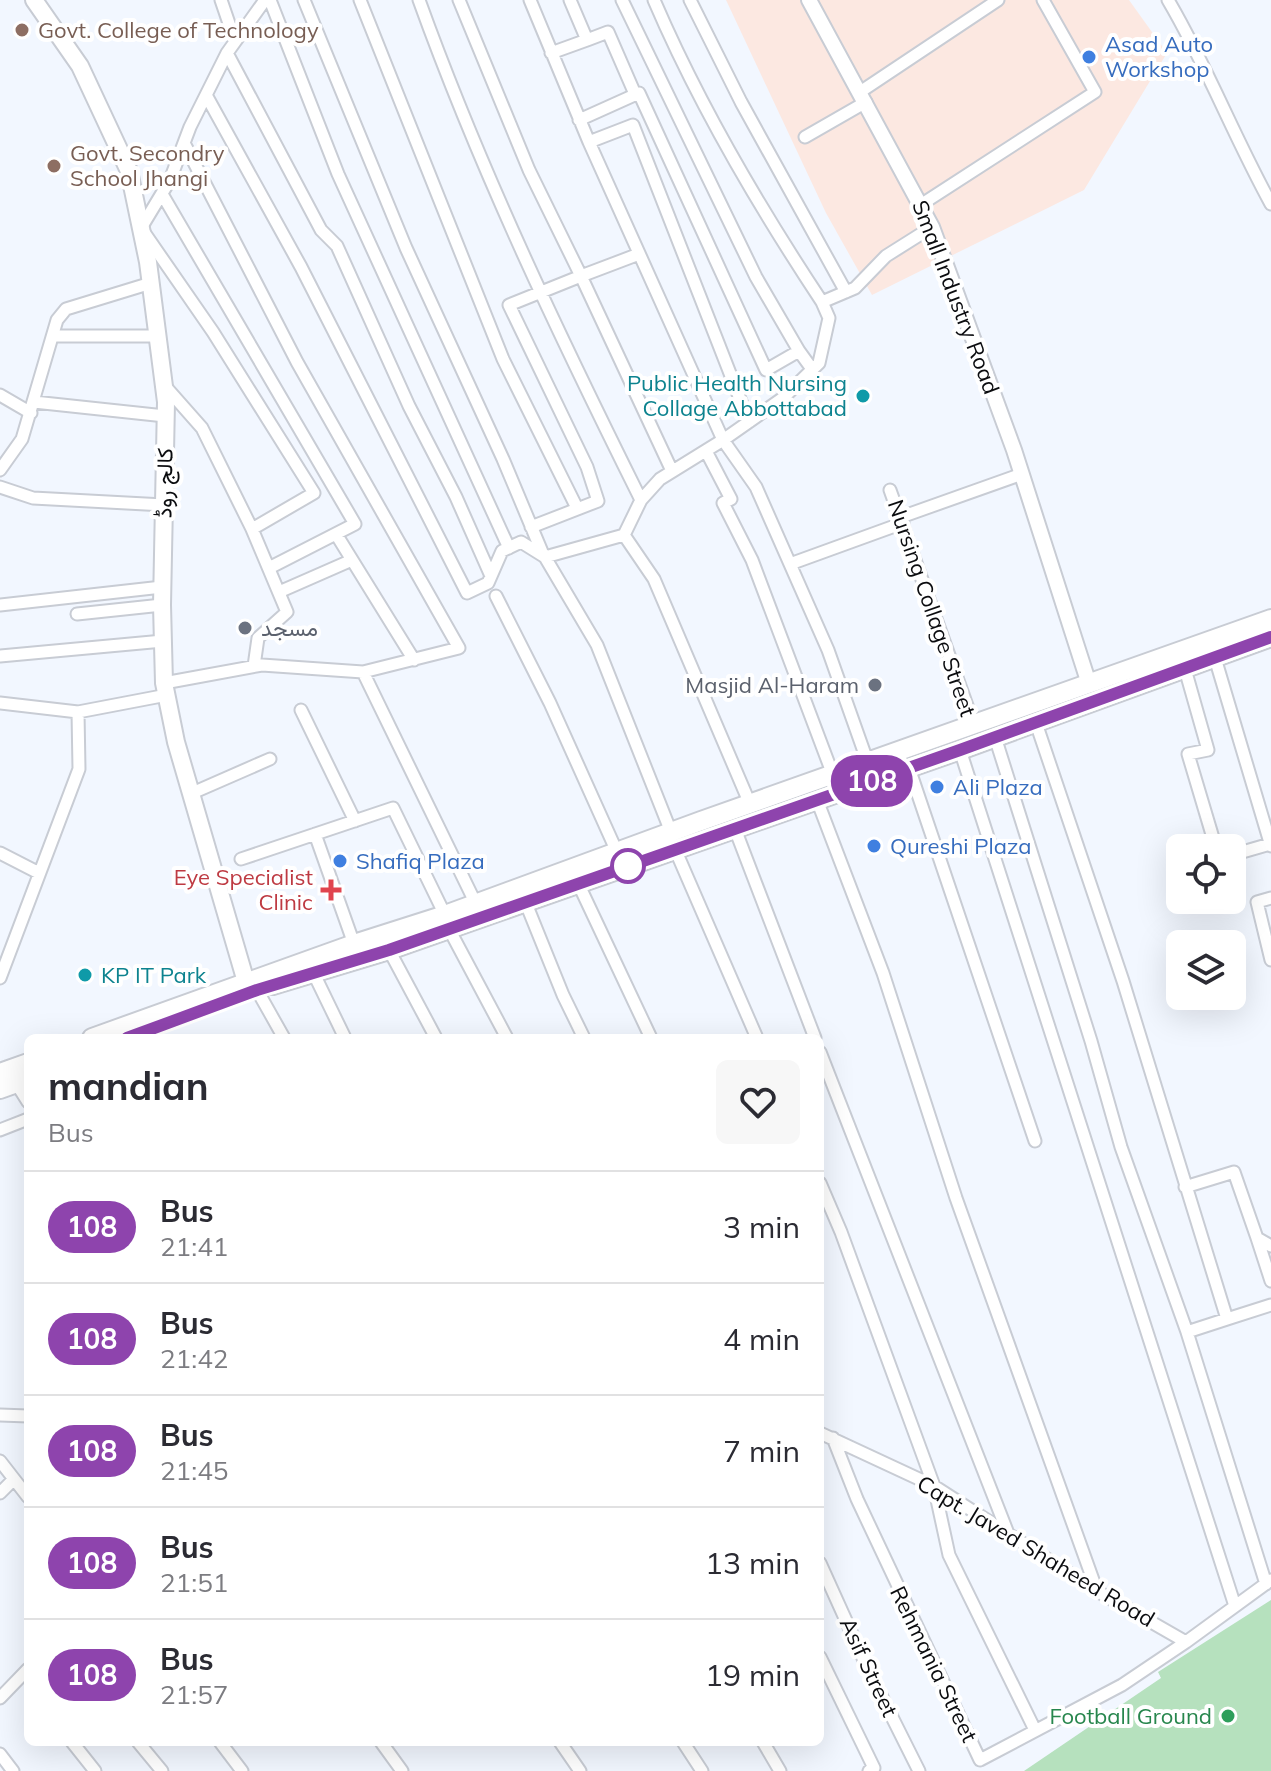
<!DOCTYPE html>
<html lang="en">
<head>
<meta charset="utf-8">
<style>
	body { margin:0; font-family:Mulish,Vazirmatn,sans-serif; background:#f7f7f7; color:#2b2b33; height:100vh; display:flex; flex-direction:column; font-size:30px; white-space:nowrap }
	* { box-sizing:border-box; margin:0 }
	p { font-size:26px; color:#7c7c81 }
	.icon { flex:none; width:44px; height:44px; fill:none; stroke:currentColor; stroke-width:2; stroke-linecap:round; stroke-linejoin:round }
	.map { position:relative; flex:1; overflow:hidden }
	.panel { position:absolute; left:24px; top:1034px; width:800px; height:712px; display:flex; flex-direction:column; background:#fff; border-radius:12px; box-shadow:0 8px 32px #0002 }
	.panel>* { flex:none }
	.badge { padding:0 16px; border-radius:26px; font-size:28px; line-height:52px }
	.fabs { position:absolute; left:1166px; top:834px; display:grid; gap:16px }
	.fabs a { display:grid; place-items:center; width:80px; height:80px; border-radius:12px; background:#fff; box-shadow:0 8px 32px #0002; font-size:40px }
	.map>.badge { position:absolute; translate:-50% -50%; box-shadow:0 0 0 4px #fff }
	.round { display:grid; place-items:center; flex:none; width:84px; height:84px; border-radius:12px; background:#f7f7f7 }
	.headline { display:flex; align-items:center; justify-content:space-between; height:136px; padding:0 24px }
	h1 { font-size:38px; font-weight:700; line-height:60px }
	ul { padding:0; list-style:none }
	li { display:flex; align-items:center; gap:24px; height:112px; padding:0 24px; border-top:2px solid #e1e1e2 }
	li div { flex:1 }
	li b { display:block; font-size:30px }
	li em { font-style:normal }
	li .badge { min-width:88px; font-weight:700; text-align:center }
	.map>svg:first-child { display:block }
	.industrial { fill:#fce8e1 }
	.green { fill:#b6e1be }
	.lines { fill:none; stroke-linecap:round; stroke-linejoin:round }
	.minor-casing { stroke:#c8ccd4; stroke-width:15 }
	.tertiary-casing { stroke:#c8ccd4; stroke-width:18 }
	.secondary-casing { stroke:#c8ccd4; stroke-width:20 }
	.trunk-casing { stroke:#c8ccd4; stroke-width:22 }
	.minor { stroke:#fff; stroke-width:11 }
	.tertiary { stroke:#fff; stroke-width:14 }
	.secondary { stroke:#fff; stroke-width:16 }
	.trunk { stroke:#fff; stroke-width:18 }
	.line-casing { stroke:#fff; stroke-width:18 }
	.line { stroke:#8e44ad; stroke-width:12 }
	.education-dot { fill:#8d6e63; stroke:#fff; stroke-width:3 }
	.shop-dot { fill:#3f7fe0; stroke:#fff; stroke-width:3 }
	.culture-dot { fill:#0f9aa8; stroke:#fff; stroke-width:3 }
	.worship-dot { fill:#6b7280; stroke:#fff; stroke-width:3 }
	.stop-dot { fill:#fff; stroke:#8e44ad; stroke-width:4 }
	.health-dot { fill:#e0444e; stroke:#fff; stroke-width:3 }
	.leisure-dot { fill:#2e9e5b; stroke:#fff; stroke-width:3 }
	.labels { text-anchor:middle; dominant-baseline:central; stroke-width:8; stroke-linejoin:round; paint-order:stroke }
	.education-label { font-size:22px; fill:#785e54; stroke:#fff; text-anchor:start }
	.shop-label { font-size:22px; fill:#366cbe; stroke:#fff; text-anchor:start }
	.street-label { font-size:22px; fill:#0b0c0f; stroke:#fff }
	.culture-label { font-size:22px; fill:#0d838f; stroke:#fff; text-anchor:end }
	.worship-label { font-size:22px; fill:#5b616d; stroke:#fff; text-anchor:start }
	.health-label { font-size:22px; fill:#be3a42; stroke:#fff; text-anchor:end }
	.leisure-label { font-size:22px; fill:#27864d; stroke:#fff; text-anchor:end }
</style>
</head>
<body>
<div class="map">
<svg width="1271" height="1771" viewBox="0 0 1271 1771">
	<rect width="100%" height="100%" fill="#f2f7ff"/>
	<path class="industrial" d="M726 0H1129L1167 53 1084 190 872 295 826 213Z"/>
	<path class="green" d="M1271 1600V1771H1024L1161 1678 1158 1672Z"/>
	<g class="lines">
		<defs>
			<path id="minor" d="M221 0 235 41
				M270 0 338 174 509 548
				M304 0 406 248 503 459 542 552 597 645 671 832
				M360 0 503 359 577 508
				M419 0C481 172 560 337 641 500
				M459 0 529 170 581 276 509 305 587 467 598 501 531 527
				M530 0 589 142 723 440 756 487 828 650 868 763
				M570 0 587 40 608 32 635 94
				M622 0 756 277 799 351
				M654 0C699 105 759 207 822 302
				M690 0 741 102 846 292
				M1168 0C1207 66 1234 137 1271 204
				M227 53 321 230 337 246 409 406 456 497 491 576
				M551 53 587 40
				M860 92 998 0
				M206 95 301 267 467 593 488 583 502 551 521 542 545 557 624 535 641 500 660 479 723 440 783 398 819 363 829 318 822 302 855 288 886 256 932 227
				M579 120 639 93 766 370 799 351 812 369
				M805 137 866 102
				M589 142 633 125 749 422
				M162 194 355 524 269 568
				M922 204 1095 92 1043 0
				M639 254 581 276 672 471
				M53 336H157
				M164 385 202 428 252 529 287 612 258 638 254 666
				M0 395 31 413
				M34 402 165 416
				M706 451 731 499 723 503 752 560 833 775
				M0 470 22 439 57 320 66 309 151 283
				M0 487 33 498 164 505
				M890 490 974 725
				M901 517 1022 474
				M252 529 314 493 213 332 141 228 170 180 190 127 227 53 265 0
				M336 534 414 660
				M624 535 654 579 750 804
				M790 564 903 523
				M279 592 352 560
				M496 596 550 703 617 852
				M0 605 162 587
				M77 614 162 605
				M0 656 163 641
				M1215 658 1271 846
				M1185 669 1208 750 1188 754 1216 848
				M363 672 476 904
				M164 683 262 665 363 672 459 648 297 362 184 143
				M0 703 78 712 167 695
				M301 710 355 821
				M1036 723 1123 981 1227 1319 1187 1332 1266 1584
				M995 737 1091 1041 1121 1147 1187 1332
				M960 750 1235 1606
				M909 768 1035 1141
				M190 794 270 759
				M817 800 883 973 956 1198 1097 1591
				M735 829 815 1038
				M315 834 354 944
				M675 849 757 1038
				M0 853 39 873
				M1232 855 1270 844
				M241 859 393 808 445 915
				M578 883 651 1038
				M1271 898 1257 902 1271 960
				M525 901 563 995 584 1038
				M449 929 507 1038
				M389 950 436 1038
				M313 972 345 1038
				M0 978 79 769 78 712
				M257 990 284 1038
				M820 1052 1009 1536
				M16 1083 28 1102
				M0 1130 28 1119
				M820 1183 841 1232 934 1486 949 1555 1035 1730
				M1185 1187 1234 1172 1257 1238 1271 1246
				M1257 1238 1271 1281
				M1227 1319 1271 1305
				M0 1415 28 1416
				M820 1433 934 1486 1097 1591 1186 1642 1271 1580
				M833 1438 857 1499 980 1760 1122 1685 1186 1642
				M0 1461 28 1497
				M0 1493 14 1479
				M820 1563 867 1667 919 1771
				M820 1657 874 1768 869 1771
				M0 1698 28 1669
				M72 1742 95 1771
				M138 1742 162 1771
				M220 1742 242 1771
				M381 1742 402 1771
				M560 1742 580 1771
				M683 1742 702 1771
				M763 1742 780 1771
				M0 1754 13 1771"/>
			<path id="tertiary" d="M809 0 932 227 1014 450 1089 684"/>
			<path id="secondary" d="M34 0 80 66 129 171 148 262 166 402 162 605 164 683 176 742 246 982"/>
			<path id="trunk" d="M273 985 389 950 960 750 1271 637
				M92 1038 354 944 445 915 701 821 1271 619
				M0 1073 28 1063
				M0 1089 28 1079"/>
		</defs>
		<use href="#minor" class="minor-casing"/>
		<use href="#tertiary" class="tertiary-casing"/>
		<use href="#secondary" class="secondary-casing"/>
		<use href="#trunk" class="trunk-casing"/>
		<use href="#minor" class="minor"/>
		<use href="#tertiary" class="tertiary"/>
		<use href="#secondary" class="secondary"/>
		<use href="#trunk" class="trunk"/>
	</g>
	<g class="lines">
		<defs>
			<path id="line" d="M127 1038 257 990 389 950 960 750 1271 637"/>
		</defs>
		<use href="#line" class="line-casing"/>
		<use href="#line" class="line"/>
	</g>
	<g class="education-dot">
		<circle cx="22" cy="30" r="8"/>
		<circle cx="54" cy="166" r="8"/>
	</g>
	<g class="shop-dot">
		<circle cx="1089" cy="57" r="8"/>
		<circle cx="937" cy="787" r="8"/>
		<circle cx="874" cy="846" r="8"/>
		<circle cx="340" cy="861" r="8"/>
	</g>
	<g class="culture-dot">
		<circle cx="863" cy="396" r="8"/>
		<circle cx="85" cy="975" r="8"/>
	</g>
	<g class="worship-dot">
		<circle cx="245" cy="628" r="8"/>
		<circle cx="875" cy="685" r="8"/>
	</g>
	<circle class="stop-dot" cx="628" cy="866" r="16"/>
	<path class="health-dot" d="M327 878h8v8h8v8h-8v8h-8v-8h-8v-8h8z"/>
	<circle class="leisure-dot" cx="1228" cy="1716" r="8"/>
	<g class="labels">
		<g class="education-label">
			<text x="38" y="30">Govt. College of Technology</text>
			<text x="70" y="153">Govt. Secondry<tspan x="70" dy="25">School Jhangi</tspan></text>
		</g>
		<g class="shop-label">
			<text x="1105" y="44">Asad Auto<tspan x="1105" dy="25">Workshop</tspan></text>
			<text x="953" y="787">Ali Plaza</text>
			<text x="890" y="846">Qureshi Plaza</text>
			<text x="356" y="861">Shafiq Plaza</text>
		</g>
		<g class="street-label">
			<text transform="translate(956 297) rotate(69)">Small Industry Road</text>
			<text transform="translate(164 483) rotate(-89)">کالج روڈ</text>
			<text transform="translate(932 608) rotate(71)">Nursing Collage Street</text>
			<text transform="translate(1036 1551) rotate(31)">Capt. Javed Shaheed Road</text>
			<text transform="translate(934 1664) rotate(64)">Rehmania Street</text>
			<text transform="translate(869 1667) rotate(65)">Asif Street</text>
		</g>
		<g class="culture-label">
			<text x="847" y="383">Public Health Nursing<tspan x="847" dy="25">Collage Abbottabad</tspan></text>
			<text x="101" y="975" text-anchor="start">KP IT Park</text>
		</g>
		<g class="worship-label">
			<text x="261" y="628">مسجد</text>
			<text x="859" y="685" text-anchor="end">Masjid Al-Haram</text>
		</g>
		<g class="health-label">
			<text x="313" y="877">Eye Specialist<tspan x="313" dy="25">Clinic</tspan></text>
		</g>
		<g class="leisure-label">
			<text x="1212" y="1716">Football Ground</text>
		</g>
	</g>
</svg>
<div class="fabs">
<a><svg class="icon" aria-label="locate" viewBox="0 0 24 24"><circle cx="12" cy="12" r="6"/><path d="M12 2v4M12 18v4M2 12h4M18 12h4"/></svg></a>
<a><svg class="icon" aria-label="layers" viewBox="0 0 24 24"><path d="M12 4l9 5-9 5-9-5zM3 14l9 5 9-5"/></svg></a>
</div>
<b class="badge" style="left:872px;top:781px;background:#8e44ad;color:#fff">108</b>
<section class="panel">
<div class="headline"><div><h1>mandian</h1><p>Bus</p></div><a class="round"><svg class="icon" aria-label="heart" viewBox="0 0 24 24"><path d="M12 20l-8-8c-3-5 5-10 8-4 3-6 11-1 8 4z"/></svg></a></div>
<ul>
<li><span class="badge" style="background:#8e44ad;color:#fff">108</span><div><b>Bus</b><p>21:41</p></div><em>3 min</em></li>
<li><span class="badge" style="background:#8e44ad;color:#fff">108</span><div><b>Bus</b><p>21:42</p></div><em>4 min</em></li>
<li><span class="badge" style="background:#8e44ad;color:#fff">108</span><div><b>Bus</b><p>21:45</p></div><em>7 min</em></li>
<li><span class="badge" style="background:#8e44ad;color:#fff">108</span><div><b>Bus</b><p>21:51</p></div><em>13 min</em></li>
<li><span class="badge" style="background:#8e44ad;color:#fff">108</span><div><b>Bus</b><p>21:57</p></div><em>19 min</em></li>
</ul>
</section>
</div>
</body>
</html>
